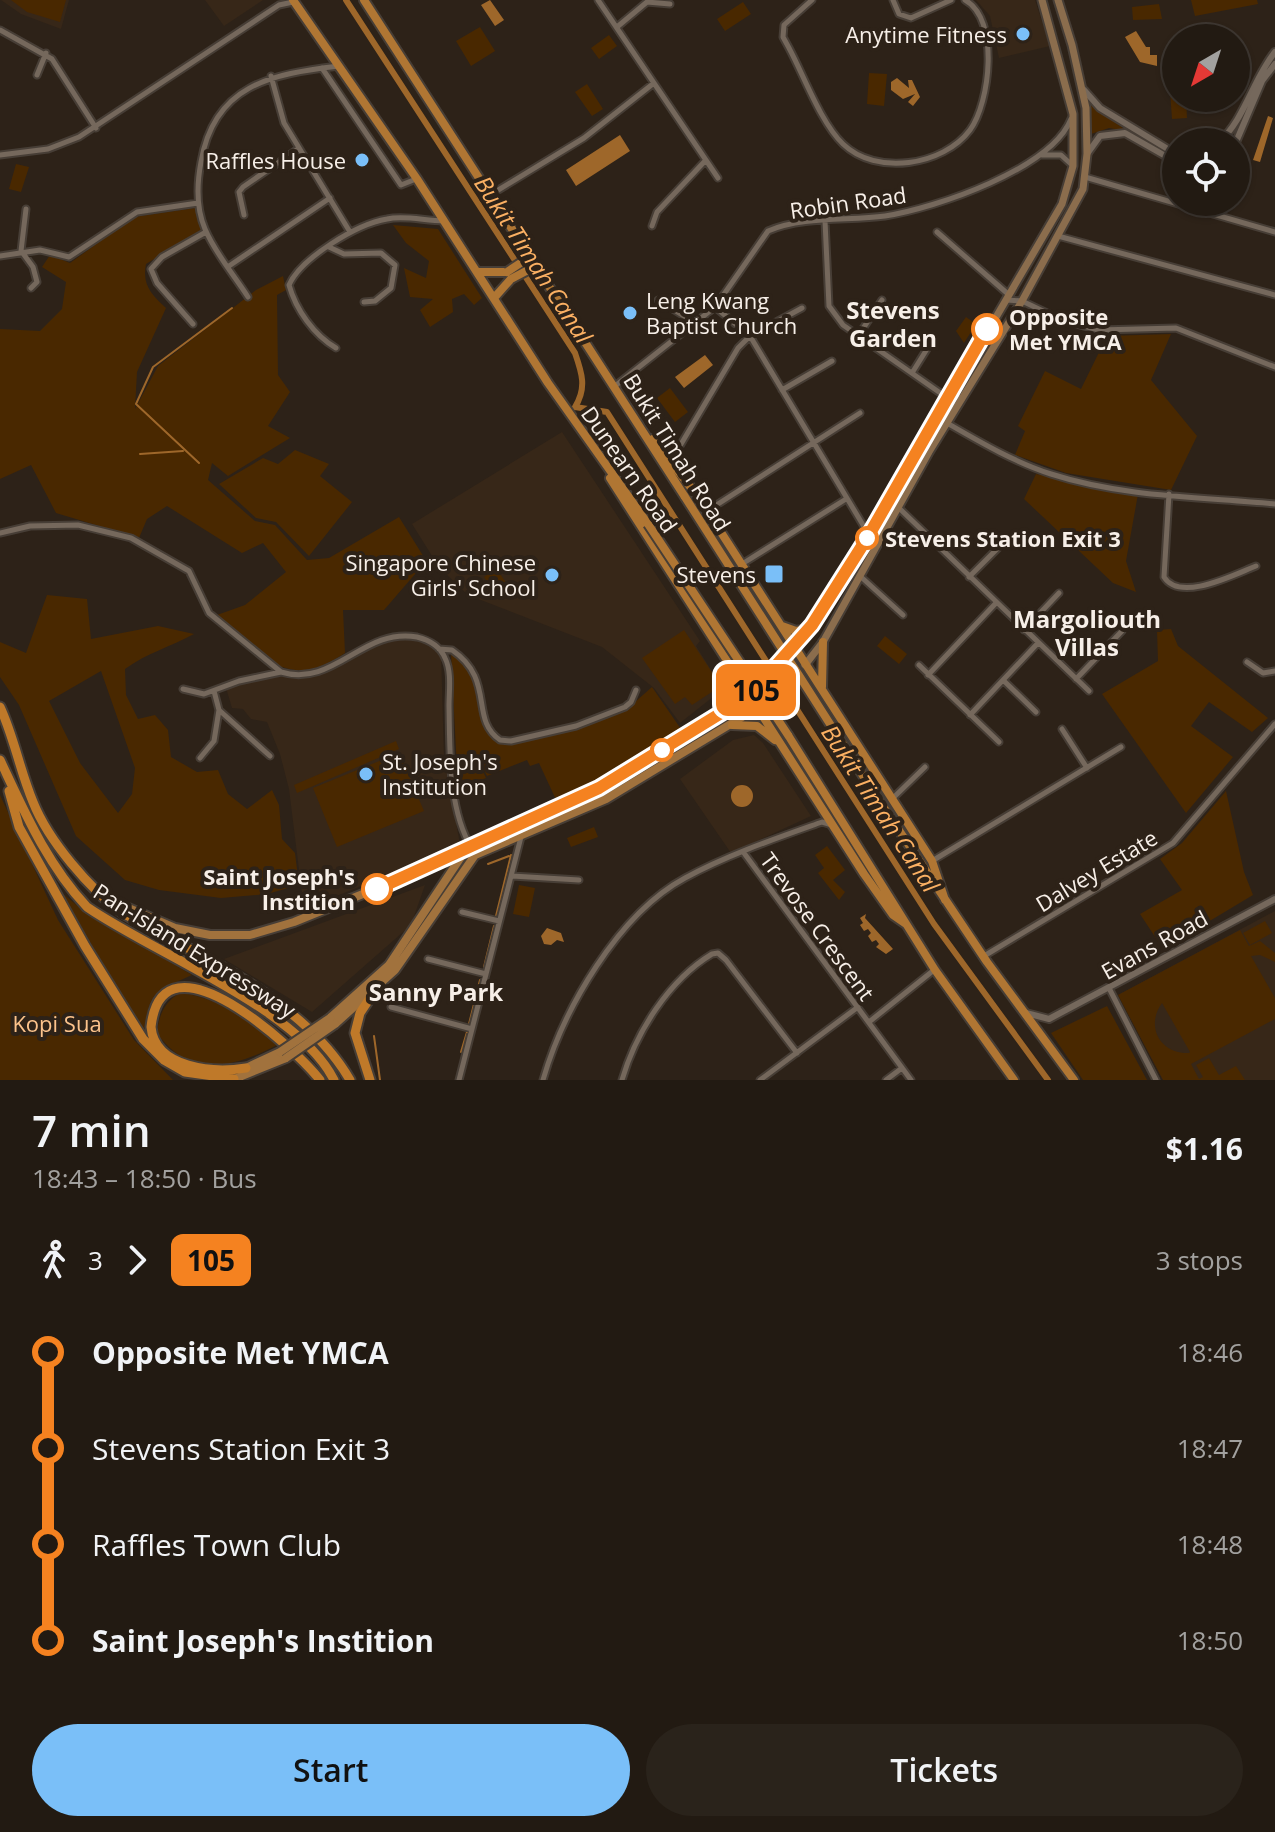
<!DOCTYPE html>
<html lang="en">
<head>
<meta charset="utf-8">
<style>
	body { margin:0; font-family:"Open Sans",sans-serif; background:#2a231b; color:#f1f3f6; height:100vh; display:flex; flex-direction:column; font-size:30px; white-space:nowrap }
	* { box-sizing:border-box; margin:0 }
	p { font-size:26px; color:#a2a19f }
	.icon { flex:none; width:44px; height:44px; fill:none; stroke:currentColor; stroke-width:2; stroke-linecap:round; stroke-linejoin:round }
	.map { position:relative; height:1080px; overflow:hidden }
	.drawer { display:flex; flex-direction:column; background:#221a12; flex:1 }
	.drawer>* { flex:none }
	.badge { padding:0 16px; border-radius:12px; font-size:28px; line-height:52px }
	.needle { width:52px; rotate:219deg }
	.tools { position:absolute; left:1162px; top:24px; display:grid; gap:16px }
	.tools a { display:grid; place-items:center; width:88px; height:88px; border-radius:50%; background:#221a12; box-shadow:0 2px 6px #0004,0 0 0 2px #3f3832; font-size:40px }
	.map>.badge { position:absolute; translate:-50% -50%; box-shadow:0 0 0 4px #fff }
	.legs { display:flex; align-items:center; gap:12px; height:88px; padding:0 32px; font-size:26px }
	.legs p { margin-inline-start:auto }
	.head { display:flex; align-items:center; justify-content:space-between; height:136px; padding:0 32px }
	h1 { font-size:44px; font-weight:600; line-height:60px }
	.action { display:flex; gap:16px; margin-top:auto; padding:16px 32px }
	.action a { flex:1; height:92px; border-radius:48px; background:#7abff8; color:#111; font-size:32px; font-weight:600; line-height:92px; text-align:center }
	.action a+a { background:#2a231b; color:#f1f3f6 }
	ul { padding:0 32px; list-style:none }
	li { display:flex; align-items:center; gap:28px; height:96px; font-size:30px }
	li i { display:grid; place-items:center; width:12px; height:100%; margin:0 10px; background:currentColor }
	li i::after { content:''; width:20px; height:20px; margin:-10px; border:6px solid; border-radius:50%; background:#221a12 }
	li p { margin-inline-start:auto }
	li:first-child i { background:linear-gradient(#0000 50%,currentColor 0) }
	li:last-child i { background:linear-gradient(currentColor 50%,#0000 0) }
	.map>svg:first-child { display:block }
	.built { fill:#372718 }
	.green { fill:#492800; fill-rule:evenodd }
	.water { fill:#9e672a }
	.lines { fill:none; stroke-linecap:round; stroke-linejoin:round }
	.stream { stroke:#9e672a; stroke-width:2 }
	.canal { stroke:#9e672a; stroke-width:6 }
	.minor-casing { stroke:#473e36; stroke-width:9 }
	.tertiary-casing { stroke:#473e36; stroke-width:10 }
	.secondary-casing { stroke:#473e36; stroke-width:11 }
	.primary-casing { stroke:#473e36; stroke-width:12 }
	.trunk-casing { stroke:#473e36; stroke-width:12 }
	.motorway-casing { stroke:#473e36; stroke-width:13 }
	.minor { stroke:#75685c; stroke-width:5 }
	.tertiary { stroke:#75685c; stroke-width:6 }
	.secondary { stroke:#8b6d4d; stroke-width:7 }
	.primary { stroke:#a1723d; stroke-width:8 }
	.trunk { stroke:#b07633; stroke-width:8 }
	.motorway { stroke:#bf7929; stroke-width:9 }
	.primary-bridge-casing { stroke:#473e36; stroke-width:12; stroke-linecap:butt }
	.trunk-bridge-casing { stroke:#473e36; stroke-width:12; stroke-linecap:butt }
	.primary-bridge { stroke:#a1723d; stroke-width:8 }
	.trunk-bridge { stroke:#b07633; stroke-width:8 }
	.line-1-casing { stroke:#fff; stroke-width:18 }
	.line-1 { stroke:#f58220; stroke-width:12 }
	.poi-dot { fill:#7abff8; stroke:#2d2218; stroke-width:3 }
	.stop-1-dot { fill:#fff; stroke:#f58220; stroke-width:4 }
	.labels { text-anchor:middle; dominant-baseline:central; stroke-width:8; stroke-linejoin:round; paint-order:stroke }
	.poi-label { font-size:22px; fill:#f7efe8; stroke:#2d2218; text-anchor:end }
	.street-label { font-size:22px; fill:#f7efe8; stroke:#2d2218 }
	.stop-label { font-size:22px; font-weight:bold; fill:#f7efe8; stroke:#2d2218; text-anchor:start }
	.park-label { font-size:22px; fill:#fcc38c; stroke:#2d2218 }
	.water-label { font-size:24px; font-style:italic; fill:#fbb063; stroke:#2d2218 }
	.neighbourhood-label { font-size:24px; font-weight:bold; fill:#f7efe8; stroke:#2d2218 }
</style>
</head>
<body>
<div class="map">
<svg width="1275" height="1080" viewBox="0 0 1275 1080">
	<rect width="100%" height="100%" fill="#2d2218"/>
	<path class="built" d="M1 0H69L61 29 21 14Z
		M205 0H263L224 26Z
		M976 0H1035L1050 46 999 58 990 16Z
		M562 432 700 641 696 646 723 689 680 723 654 688 602 647 468 595 439 567 412 524Z
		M401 635 426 639 441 652 444 759 460 844 304 910 289 789 280 754 267 722 251 719 243 709 232 708 226 688 281 672 316 676 361 647Z
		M754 735 763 743 811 816 731 853 680 779 733 740Z
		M425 885 411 925 312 1012 224 959Z
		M1275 911V1080H1163L1118 995Z"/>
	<path class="green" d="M11 0H66L60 22 27 12Z
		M1191 0H1257L1258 4 1195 16Z
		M743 2 751 14 725 31 717 19Z
		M1159 4 1162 19 1133 20 1132 7Z
		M480 27 495 51 471 66 456 41Z
		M609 35 617 46 599 59 591 48Z
		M869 73 887 74 884 106 867 104Z
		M587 84 603 109 592 116 575 92Z
		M1176 90V98H1186L1187 118 1172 119 1170 91Z
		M1088 103 1127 131 1109 128 1091 134Z
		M16 164 29 167 21 192 9 189Z
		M195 208 201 230 146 264C142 285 151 294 166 308L137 372 135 409 158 366 256 290 283 276 286 290 277 295 278 375 290 392 268 426 290 438 228 476 212 463 208 480 255 521 275 525 307 560 329 558 399 517 430 567 416 573 384 610H343L345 653C284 694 264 654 217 615L245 605 286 572 263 543 242 553 167 506 147 519 139 538 56 513 31 465 0 479V329L40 331 62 309 66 282 42 267 50 255 70 263 134 217Z
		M393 225 438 229 482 298 474 305 464 294 452 299 453 312 430 327 420 310 433 299 410 297 404 268 426 278 429 261 406 243Z
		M966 317 976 324 964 343 956 331Z
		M1171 334 1151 380 1197 436 1171 490 1066 473 1015 455 1025 431 1018 426 1045 371 1081 389 1107 336Z
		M670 388 688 412 675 422 657 398Z
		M295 450 329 464 320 476 352 502 309 556 276 522 256 518 219 484 263 458 278 464Z
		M1036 474 1138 494 1126 561 1136 592 1113 583 1024 499Z
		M496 568 511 590 499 599 484 577Z
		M47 595 87 599 91 639 158 626 194 634C170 647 147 653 125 669L126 695 138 719 155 715 168 730 171 757 197 772 218 770 228 794 247 809 272 790 279 805 282 839 295 853 299 885 267 894 221 898 159 890 125 880 76 836 19 705 0 677V642L26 653ZM101 671 135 768 132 794 118 813 80 763 49 701Z
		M1171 629 1178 646 1268 718 1252 732 1209 702 1191 726 1233 757 1186 813 1102 694 1158 661 1157 630Z
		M684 630 721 686 692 705 685 697 675 704 642 658Z
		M885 636 907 654 899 664 877 646Z
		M451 652C461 659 472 671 476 682 485 708 473 739 510 744L576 729 626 710 652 687 683 732 598 785 558 804 539 763 530 766 527 760 487 776 479 760 457 770Z
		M396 741 399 749 297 793 294 785Z
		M399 753 424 811 337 847 313 788Z
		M479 763 486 778 462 788 456 773Z
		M1226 791 1244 872 1253 895 1163 949 1140 914 1182 890 1160 859 1182 843Z
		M0 795 58 920 134 1040 173 1080H0Z
		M594 827 598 837 571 847 567 838Z
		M827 846 845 870 833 880 845 892 839 900 818 873 824 868 815 855Z
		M519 885 535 888 529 917 513 914Z
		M62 893 85 912 192 975C152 993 151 990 143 1034Z
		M1265 921 1272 933 1250 945 1243 933Z
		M1240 930 1249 946 1260 941 1275 953V962L1260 955 1251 956 1275 998V1019L1191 1064 1199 1079 1203 1077 1196 1065 1209 1058 1219 1075 1236 1066 1245 1080H1163L1118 995ZM1162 1003 1190 1052 1189 1053C1160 1054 1145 1026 1162 1003Z
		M180 993C220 997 248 1022 279 1044 236 1067 190 1080 157 1033 159 1015 164 1002 180 993Z
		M1107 1006 1147 1080H1083L1051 1033Z"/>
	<path class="water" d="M490 0 504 20 495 26 481 5Z
		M1136 31 1146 47H1150V55H1157V66L1140 62 1125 37Z
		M897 78 909 88 908 80H912L920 97 913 106 908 102 915 94 903 99 891 90V82Z
		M1268 116 1273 118 1260 162 1253 160Z
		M620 135 630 151 576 186 566 170Z
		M705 355 713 365 684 388 675 377Z
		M731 796a11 11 0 1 1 22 0a11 11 0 1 1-22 0Z
		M866 914 865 918 893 949 886 954 876 947 879 944 876 940 872 942 868 936 871 933 868 929 864 931 860 925 863 923 860 918Z
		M547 928 561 933 564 942 557 940 551 945 544 944 541 936Z"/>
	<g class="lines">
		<path class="stream" d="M140 454 183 451
			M199 463 136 404 153 367 232 308
			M488 864 509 856
			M496 916 511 855
			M484 967 494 926
			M469 1024 480 980
			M374 1036 380 1080
			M461 1052 467 1032"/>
		<path class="canal" d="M346 0 575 353C582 373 587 388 575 407
			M575 407 607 412 934 924 1048 1080"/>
		<defs>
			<path id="minor" d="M598 0 718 178
				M812 0 784 25 783 37 789 48C804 76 821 123 843 144 876 176 943 166 970 130 990 103 1000 19 965 0
				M893 0 899 14 911 18 951 0
				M617 27 647 2 670 4
				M0 30 52 59 96 128
				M322 68 401 185 416 179
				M37 75 46 53
				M271 76 284 123 350 232
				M0 155 48 149 79 137 279 5 293 2
				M1042 155H1061L1072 165
				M1085 177 1275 232
				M490 195 584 138 654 83
				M244 215 239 192 243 187 298 149
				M825 221 829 306 843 325 946 397 961 398
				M652 226 657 212 705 161
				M937 232 1008 294
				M1058 236 1275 295
				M329 247 344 254 381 253 395 265 391 288 375 301 364 302
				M21 251 26 209
				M22 252 33 267 37 282 31 288
				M0 256 40 250 69 257 137 212 198 203
				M229 266 330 198
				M248 297C234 275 215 253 205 229 196 208 197 183 201 162 214 85 271 74 339 66
				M658 300 694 322
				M1006 300 1022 301 1064 321 1099 330 1176 328 1275 367
				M715 307 750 336 869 535
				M193 324 157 283 151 269 162 257 206 232
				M858 336 882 300
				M336 348C314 335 296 310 289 285 301 258 357 224 387 219 405 215 425 221 444 221
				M912 373 932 341
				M615 386 715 307 768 231C803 216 848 221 885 216 936 208 1051 169 1071 119
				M782 390 832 361
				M947 423C980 442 1014 462 1051 474 1122 497 1201 497 1275 504
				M671 461 738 348 750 336 802 308
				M1169 494 1164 577C1180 603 1235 574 1256 566
				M900 509 1089 691
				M707 511 860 413
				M0 533 30 526 78 525 131 538 189 571 209 613 281 672C334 688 363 627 417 637 429 640 440 646 445 658 452 672 449 691 449 706 450 752 448 809 472 849
				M742 564 846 499
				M860 576 903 615
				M969 577 1006 540
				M1024 630 1059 593
				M439 649 452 650C496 680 469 719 500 740L511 741 576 726 625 707 631 702 636 690
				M1247 662 1263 673 1275 671
				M919 665 999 742
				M928 675 996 603
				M1076 679 1122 631
				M1003 680 1036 712
				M183 689 204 694 239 681 281 672
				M214 691 219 710 270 756
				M970 715 1038 643
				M1062 729 1087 768
				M200 758 214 741 219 710
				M892 799 925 767
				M744 853 911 1080
				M932 861 1121 747
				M512 876 579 880
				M462 912 499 921
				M984 956 1173 843 1275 724
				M428 959 486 974
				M1110 990 1156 1080
				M391 1007 472 1029
				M869 1022 934 970
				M459 1080 521 837
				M543 1080C563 1010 618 914 685 878 727 855 777 838 822 822L832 825
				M622 1080C636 1032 669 980 712 954L718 953 726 960 797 1053
				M760 1080 858 1007
				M886 1080 902 1068"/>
			<path id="tertiary" d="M1084 90 1100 108 1176 154
				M1219 142C1244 121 1253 79 1275 52
				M1236 142 1262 81 1275 64
				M1087 154 1100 136 1125 133 1176 162
				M1026 1013 1049 1019 1275 899"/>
			<path id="secondary" d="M794 648 869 535 1062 204 1073 166V114L1042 0
				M805 665 823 642 929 452 1022 301 1083 189 1087 154 1086 108 1072 45 1058 0"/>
			<path id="primary" d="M105 898 175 928 210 935H250L294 922 417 872 599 788 740 703 794 648
				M330 1018 389 965 467 848
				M335 1024 395 970 475 855 606 799 772 699
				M246 1068 280 1052
				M232 1080 286 1058"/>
			<path id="trunk" d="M293 0 417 179 548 383 648 524
				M364 0 685 497
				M477 272H507
				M494 298 511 279
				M653 439 699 498 932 861 945 900
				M610 478 864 874 893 915 906 924
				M782 626 796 631 808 629
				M822 687 823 642
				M720 714 736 699 740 683
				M732 725 757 726 775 740
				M788 735 935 970 1014 1080
				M876 796 987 962 1074 1080"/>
			<path id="motorway" d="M0 707C14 737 20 771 33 802 48 840 90 890 123 913 202 958 303 999 350 1080
				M0 760C25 813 47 864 87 907 155 954 298 1008 334 1080
				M9 791 19 827 85 946 143 1039 164 1060 185 1072 234 1079
				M246 1068C214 1073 155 1069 151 1027 162 925 296 1049 320 1080
				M370 1080 355 1033 360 1013 376 989"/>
		</defs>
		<use href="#minor" class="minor-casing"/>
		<use href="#tertiary" class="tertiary-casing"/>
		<use href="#secondary" class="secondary-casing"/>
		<use href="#primary" class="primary-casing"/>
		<use href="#trunk" class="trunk-casing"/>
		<use href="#motorway" class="motorway-casing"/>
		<use href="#minor" class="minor"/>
		<use href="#tertiary" class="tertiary"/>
		<use href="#secondary" class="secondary"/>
		<use href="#primary" class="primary"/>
		<use href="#trunk" class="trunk"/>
		<use href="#motorway" class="motorway"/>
		<defs>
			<path id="primary-bridge" d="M772 699 794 681
				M280 1052 330 1018
				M286 1058 335 1024"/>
			<path id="trunk-bridge" d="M507 272 522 262
				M511 279 528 270
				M685 497 876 796
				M648 524 788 735"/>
		</defs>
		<use href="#primary-bridge" class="primary-bridge-casing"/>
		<use href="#trunk-bridge" class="trunk-bridge-casing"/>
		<use href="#primary-bridge" class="primary-bridge"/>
		<use href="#trunk-bridge" class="trunk-bridge"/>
	</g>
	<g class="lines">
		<defs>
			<path id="line-1" d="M377 889 599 788 749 696 812 625 869 535 987 329"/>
		</defs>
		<use href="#line-1" class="line-1-casing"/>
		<use href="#line-1" class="line-1"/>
	</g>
	<g class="poi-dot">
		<circle cx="1023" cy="34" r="8"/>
		<circle cx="362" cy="160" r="8"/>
		<circle cx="630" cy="313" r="8"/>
		<rect x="764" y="564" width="20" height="20" rx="4"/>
		<circle cx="552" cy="575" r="8"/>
		<circle cx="366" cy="774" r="8"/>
	</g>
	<g class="stop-1-dot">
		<circle cx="987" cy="329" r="14"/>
		<circle cx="867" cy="538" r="10"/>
		<circle cx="662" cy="750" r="10"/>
		<circle cx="377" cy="889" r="14"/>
	</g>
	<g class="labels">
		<g class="poi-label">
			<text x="1007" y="34">Anytime Fitness</text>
			<text x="346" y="160">Raffles House</text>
			<text x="646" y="300" text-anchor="start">Leng Kwang<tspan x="646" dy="25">Baptist Church</tspan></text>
			<text x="536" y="562">Singapore Chinese<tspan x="536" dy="25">Girls' School</tspan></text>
			<text x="756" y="574">Stevens</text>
			<text x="382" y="761" text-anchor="start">St. Joseph's<tspan x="382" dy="25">Institution</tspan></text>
		</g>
		<g class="street-label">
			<text transform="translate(848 202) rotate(-8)">Robin Road</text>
			<text transform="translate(678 452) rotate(58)">Bukit Timah Road</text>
			<text transform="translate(630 469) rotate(55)">Dunearn Road</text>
			<text transform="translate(1096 870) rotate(-31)">Dalvey Estate</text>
			<text transform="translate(818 926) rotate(54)">Trevose Crescent</text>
			<text transform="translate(1154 944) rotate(-29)">Evans Road</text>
			<text transform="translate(195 950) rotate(32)">Pan-Island Expressway</text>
		</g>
		<g class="stop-label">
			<text x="1009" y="316">Opposite<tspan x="1009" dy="25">Met YMCA</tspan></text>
			<text x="885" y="538">Stevens Station Exit 3</text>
			<text x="355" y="876" text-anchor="end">Saint Joseph's<tspan x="355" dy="25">Instition</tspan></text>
		</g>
		<g class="park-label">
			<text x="57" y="1023">Kopi Sua</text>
		</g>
		<g class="water-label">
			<text transform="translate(534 259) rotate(57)">Bukit Timah Canal</text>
			<text transform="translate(881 808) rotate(57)">Bukit Timah Canal</text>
		</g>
		<g class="neighbourhood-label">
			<text x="893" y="309">Stevens<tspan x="893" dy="28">Garden</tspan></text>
			<text x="1087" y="618">Margoliouth<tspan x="1087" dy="28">Villas</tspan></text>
			<text x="436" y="991">Sanny Park</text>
		</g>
	</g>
</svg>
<div class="tools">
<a><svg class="needle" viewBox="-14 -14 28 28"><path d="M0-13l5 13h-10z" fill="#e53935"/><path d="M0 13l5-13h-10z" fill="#a2a19f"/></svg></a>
<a><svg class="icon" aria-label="locate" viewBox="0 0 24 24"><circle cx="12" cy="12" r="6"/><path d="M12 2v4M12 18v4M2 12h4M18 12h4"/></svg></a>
</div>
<b class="badge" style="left:756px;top:690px;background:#f58220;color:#111">105</b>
</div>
<section class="drawer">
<div class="head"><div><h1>7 min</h1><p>18:43 – 18:50 · Bus</p></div><b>$1.16</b></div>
<div class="legs"><svg class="icon" aria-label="walk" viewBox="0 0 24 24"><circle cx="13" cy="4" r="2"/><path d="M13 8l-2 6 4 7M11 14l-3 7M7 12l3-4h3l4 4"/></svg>3<svg class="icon" aria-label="forward" viewBox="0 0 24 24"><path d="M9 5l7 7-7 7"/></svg><b class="badge" style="background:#f58220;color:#111">105</b><p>3 stops</p></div>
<ul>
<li><i style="color:#f58220"></i><b>Opposite Met YMCA</b><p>18:46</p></li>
<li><i style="color:#f58220"></i><span>Stevens Station Exit 3</span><p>18:47</p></li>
<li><i style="color:#f58220"></i><span>Raffles Town Club</span><p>18:48</p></li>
<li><i style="color:#f58220"></i><b>Saint Joseph's Instition</b><p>18:50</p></li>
</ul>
<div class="action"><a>Start</a><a>Tickets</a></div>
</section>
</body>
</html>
